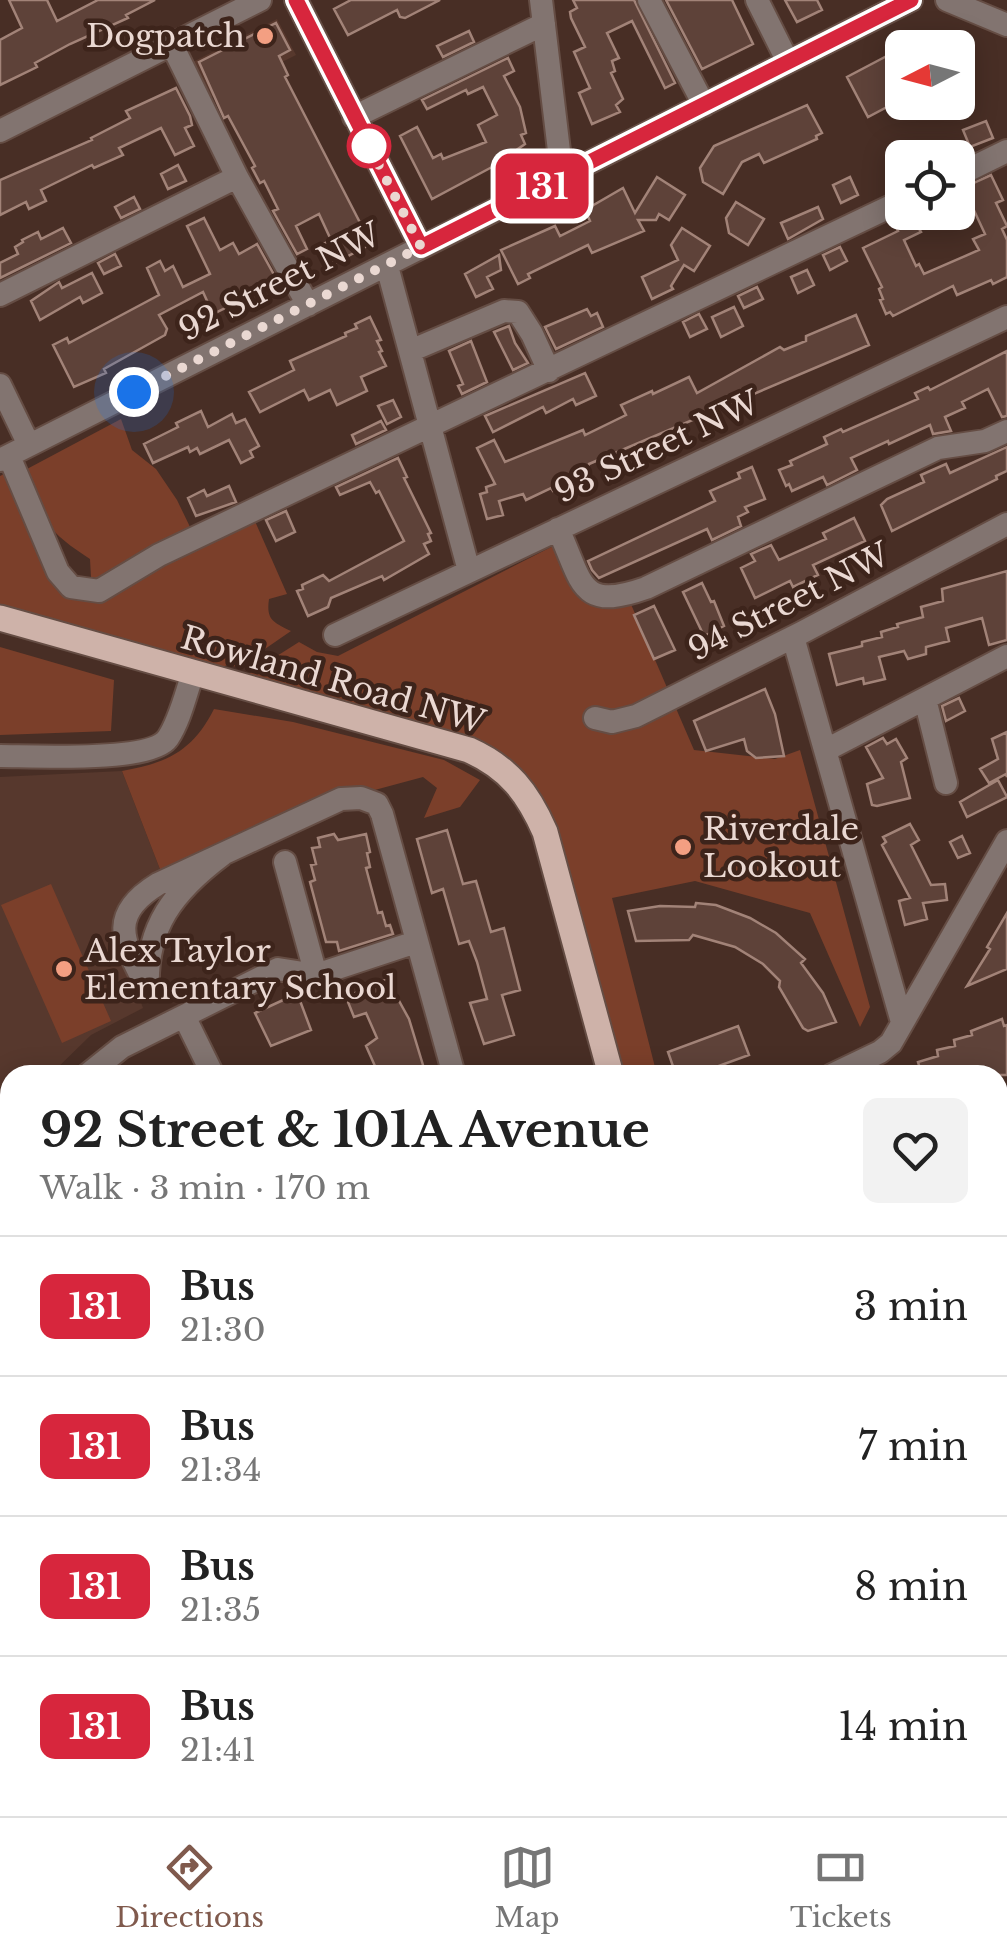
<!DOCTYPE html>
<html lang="en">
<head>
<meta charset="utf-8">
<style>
	body { margin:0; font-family:"Libre Baskerville",serif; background:#f2f2f2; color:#222; height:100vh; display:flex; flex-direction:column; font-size:38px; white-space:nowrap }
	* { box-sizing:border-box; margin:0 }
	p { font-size:32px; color:#767676 }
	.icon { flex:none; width:55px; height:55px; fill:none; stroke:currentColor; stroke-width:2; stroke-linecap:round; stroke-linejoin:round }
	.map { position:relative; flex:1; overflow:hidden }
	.panel { position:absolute; left:0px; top:1065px; width:1008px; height:752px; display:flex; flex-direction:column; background:#fff; border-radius:30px 30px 0 0; box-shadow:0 5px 25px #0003 }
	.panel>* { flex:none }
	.badge { padding:0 20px; border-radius:15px; font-size:35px; line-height:65px }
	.needle { width:65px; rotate:264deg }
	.controls { position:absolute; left:885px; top:30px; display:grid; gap:20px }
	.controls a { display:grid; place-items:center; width:90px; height:90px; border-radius:15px; background:#fff; box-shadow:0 5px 25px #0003; font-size:50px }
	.you { position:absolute; width:50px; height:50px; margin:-25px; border:8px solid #fff; border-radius:50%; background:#1a73e8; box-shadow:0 0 0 15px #1a73e833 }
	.map>.badge { position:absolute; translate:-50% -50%; box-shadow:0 0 0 5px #fff }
	.round { display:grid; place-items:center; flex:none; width:105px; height:105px; border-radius:15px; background:#f2f2f2 }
	.headline { display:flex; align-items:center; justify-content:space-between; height:170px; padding:0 40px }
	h1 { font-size:48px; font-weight:700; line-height:75px }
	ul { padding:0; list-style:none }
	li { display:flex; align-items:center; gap:30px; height:140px; padding:0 40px; border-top:2px solid #e0e0e0 }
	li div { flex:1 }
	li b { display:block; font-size:38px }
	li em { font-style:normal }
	li .badge { min-width:110px; font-weight:700; text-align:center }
	.dock { display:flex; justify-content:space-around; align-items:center; height:140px; border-top:2px solid #e0e0e0; background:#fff; font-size:28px; color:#767676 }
	.dock a { display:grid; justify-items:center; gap:5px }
	.dock .selected { color:#805a4d }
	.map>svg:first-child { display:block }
	.built { fill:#57382d }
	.green { fill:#7b3f2a }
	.building { fill:#5e4239; stroke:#a28378; stroke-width:2.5 }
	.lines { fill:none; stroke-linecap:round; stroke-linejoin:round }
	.minor-casing { stroke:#654d44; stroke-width:26 }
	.major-casing { stroke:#654d44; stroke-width:29 }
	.minor { stroke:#827470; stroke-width:22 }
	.major { stroke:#ceb2a9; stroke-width:25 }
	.tram { stroke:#9b857e; stroke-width:2.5 }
	.line-casing { stroke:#fff; stroke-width:22 }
	.line { stroke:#d7263d; stroke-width:15 }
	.walk { stroke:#ead8d2; stroke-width:10; stroke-dasharray:0 18 }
	.poi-dot { fill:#f39f82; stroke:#3d241b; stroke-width:4 }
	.stop-dot { fill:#fff; stroke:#d7263d; stroke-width:5 }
	.labels { text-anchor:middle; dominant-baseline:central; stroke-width:9; stroke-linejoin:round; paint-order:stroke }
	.poi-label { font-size:32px; fill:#ead8d2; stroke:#3d241b; text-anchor:start }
	.street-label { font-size:32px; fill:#ead8d2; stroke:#3d241b }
</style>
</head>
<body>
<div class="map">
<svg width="1007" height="1816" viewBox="0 0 1007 1816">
	<rect width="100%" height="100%" fill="#482e25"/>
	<path class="built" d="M277 19 296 55 204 101 187 65Z
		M122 771 163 877 123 898 114 929 143 1008 91 1035 50 1075H10V1115L0 1125V777Z"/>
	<path class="green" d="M121 419 132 450 156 469 177 500 192 531 99 579 91 577 90 559C44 529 42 520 27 469Z
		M10 471 67 590 151 569 254 519 287 594 269 599C266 620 273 622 291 631L239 667 227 665 221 668 0 606V476Z
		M555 545 567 564 630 602 694 750 775 759 800 750 870 1007 860 1027 810 913 695 881 612 898 657 1075H621L551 814C526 766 504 750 453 733L247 675 299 642 317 652 338 656Z
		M0 647 114 680 111 731 0 735Z
		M214 709 293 722 444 760 480 780 460 807 424 818 437 788 423 777 371 791 163 877 122 771C167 763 193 751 214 709Z
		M51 884 111 1021 62 1043 1 905Z
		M1007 1155V1699L998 1677V1166Z
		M0 1232 10 1237V1291L0 1295Z
		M867 1808H935L937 1816H846Z"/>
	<path class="building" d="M9 0H47L57 21 98 0H155L126 15 128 18 70 44 35 63 37 67 0 85V40L22 28Z
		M351 0H440L405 18 400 17 397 10 348 35 334 9Z
		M573 0H634L675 83 665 88 632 21 607 33 619 58 612 61 615 71 611 73 623 99 616 105 620 112 592 124 579 93 590 88 574 52 585 47 571 18 570 12 577 8Z
		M666 0H732L753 44 702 69Z
		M785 0H817L822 10 797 22Z
		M276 23 290 50 279 56 288 75 285 77 371 244 331 265 321 245 331 240 319 214 296 226 307 249 297 254 273 211 278 209 264 181 260 183 252 168 255 166 228 116 224 118 199 62Z
		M469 31 474 42 443 57 437 46Z
		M902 48V99L868 117 847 77Z
		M508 58 514 71 504 76 520 107 526 133 521 135 525 144 492 167 432 199 400 136 417 127 433 158 441 154 443 159 486 142 478 125 497 115 483 87 468 94 466 90 427 109 422 100Z
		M176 88 190 116 192 125 185 128 194 146 175 155 161 128 119 148 123 155 94 168 92 165 41 190 46 201 29 209 26 202 0 215V180L92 140 91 138 130 118 126 111Z
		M807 105 822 133 816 136 817 139 764 163 759 154 742 162 723 194 703 182 700 168 714 146Z
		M986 121 993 138 970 147 963 130Z
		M178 165 186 181 168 189 161 174Z
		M991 175 1003 200 996 203 1007 226 1002 229 1007 240V277L993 284 991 280 957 295 953 286 893 316 890 312 886 314 880 300 883 299 879 289 882 287 863 248 898 231 893 222 911 212H952L918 227 921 232 904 240 916 266 919 264 924 274 979 250 973 239 985 234 971 204 958 210V190Z
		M657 177 685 195 669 220 659 214 656 220H638L644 231 592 253 588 245 528 274 530 278 518 284 501 250 555 226 560 236 590 221 585 210 623 188 635 213Z
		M850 177 858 195 841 203 833 185Z
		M134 197 140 209 121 218 115 207Z
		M736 202 764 219 748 245 729 233 726 218Z
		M818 207 823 219 788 239 781 223Z
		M204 218 220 250 233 243 239 254 257 244 278 282 213 314 203 292 159 315 167 329 165 335 104 369 106 373 74 387 53 345 67 338 69 343 159 295 147 268 160 261 165 271 173 266 183 287 210 274 187 226Z
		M63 228 71 243 0 278V263L18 254 15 247 23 242 22 240 38 232 41 239Z
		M682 228 710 246 694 271 684 265 671 286 673 289 652 299 642 277 678 260 671 245Z
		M840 247 847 261 830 270 823 255Z
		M115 254 121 266 104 274 98 263Z
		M499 255 501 270 487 277 493 289 476 297 465 274Z
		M807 270 814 285 798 293 791 277Z
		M92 273 102 293 83 303 80 297 40 320 31 301 59 282 62 288Z
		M757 287 763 299 744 308 738 296Z
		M734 307 743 326 721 337 712 317Z
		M587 309 591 316 597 313 603 327 556 349 545 327Z
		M699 314 707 329 690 337 683 322Z
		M856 315 869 345 589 464 588 470 573 476 575 481 553 491 551 488 526 500 523 494 499 501 503 515 487 519 480 494 487 492 486 487 495 484 477 448 494 440 505 462 583 430 585 435 626 415 621 405 652 391 653 394 689 377 697 393 780 347 784 350 806 341V336Z
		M370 317 381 340 377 341 382 351 379 352 386 366 361 377 367 391 337 405 330 390 309 400 304 390 260 412 249 392 294 370 290 361 346 336 345 333 357 328 355 324Z
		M509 326 515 343 528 363 513 370 494 332Z
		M471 341 487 382 462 394 458 386 463 384 449 351Z
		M1007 351V416L1002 417 988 389 962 402 965 408 945 417 951 431 933 434 930 425 889 444 888 441 851 458 857 470 827 485 823 477 792 491 789 484 786 486 779 470 792 465 790 461 827 444 824 437 841 429 843 432 918 399 915 393 928 387 930 390Z
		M585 373 596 396 576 405 573 399 546 413 543 407 493 432 485 416Z
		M393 400 401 417 387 424 378 406Z
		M201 411 208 427 232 414 236 423 245 419 259 446 250 451 253 457 241 463 229 440 200 454 197 448 190 452 188 447 153 463 144 444 178 427 176 423Z
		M381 421 386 430 356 444 352 435Z
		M1007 447V471L996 476 997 479 892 531 881 505 887 499 924 482 921 475 946 464 950 473Z
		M398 458 407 477 404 478 431 533 428 534 431 541 424 544 429 554 384 580 382 576 331 598 328 607 308 616 297 591 303 589 302 585 323 575 329 581 404 541 379 491 376 493 370 482 340 495 336 487Z
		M752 467 765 499 745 507 748 512 738 517 741 526 712 540 707 529 599 578 592 570 588 561 715 501 710 491 740 478 738 473Z
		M229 486 236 502 196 516 188 498 204 490 207 496Z
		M286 511 295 532 276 541 266 520Z
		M854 518 865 541 813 565 818 575 793 587 790 581 755 598 741 568 755 561 751 554 771 545 779 560 826 539 823 533Z
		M1007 571V640L989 645 982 618 946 628 949 641 926 647V654L908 659 904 651 879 657 885 679 864 684 863 678 837 685 829 654 862 646V642L882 637 881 632 898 627 897 624 923 617 921 607 943 601 942 589Z
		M702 583 711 602 714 601 724 626 704 636 683 592Z
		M654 606 675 650 654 659 634 615Z
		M765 689 775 714 784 756 756 758 747 751 744 739 706 751 694 721Z
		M959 698 965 711 946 721 942 706Z
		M1007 732V777L1006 774 989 783 980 769 998 759 992 739Z
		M883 738 887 744 896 739 907 758 901 762 910 798 877 806 872 805 867 784 883 778 866 747Z
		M998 780 1007 797 967 817 960 802Z
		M910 824 919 840 911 845 931 885 945 884 947 900 923 903 927 919 905 925 899 901 910 898 882 845 886 842 883 837Z
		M447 830 463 884 476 881 491 932 504 928 520 990 502 995 514 1035 484 1044 470 1003 487 999 477 962 469 941 459 944 443 889 432 893 417 839Z
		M334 834 338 840 366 834 370 852 367 853 370 867 366 868 378 913 382 912 386 926 390 925 393 934 339 951 337 942H326L310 882 315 880 311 865 316 864 312 848 320 847 318 838Z
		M962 836 970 853 958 858 950 842Z
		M696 903 716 905 750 918 776 933 805 959 801 963 823 993 836 1022 808 1031 803 1028 779 987 780 981 763 964 735 947 693 935 689 940 636 941 628 911 660 906 695 907Z
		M1007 913V969L967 986 990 949 987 947Z
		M387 979 409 1019 426 1075H379L366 1046 377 1038 366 1013 354 1017 346 997Z
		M294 995 296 1000 299 998 311 1030 271 1046 255 1013Z
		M1002 1019 1004 1026 1007 1025V1075H922L918 1062 938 1056 937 1050 955 1046 954 1040 972 1035 971 1031Z
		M738 1026 749 1055 694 1075H676L668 1052Z"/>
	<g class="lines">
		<defs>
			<path id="minor" d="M296 0 421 247
				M541 0 562 176
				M649 0 704 105
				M757 0 788 62
				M947 0 1007 25
				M171 43 237 177 308 305
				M354 117 544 24
				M0 131 260 0
				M958 175 1007 151
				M387 266 469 571
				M0 295 237 177
				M410 351 504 311 518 312 532 334 549 371
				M0 385 29 445
				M9 456 58 572 71 587 99 591 159 555 902 201
				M0 460 911 0
				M558 529C583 582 578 612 646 588L938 448 985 441 1007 431
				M335 635 1007 317
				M793 637 902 1022
				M925 699 946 783
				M595 718 612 722 636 716 801 633 1007 524
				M826 750 1007 656
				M0 756C32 756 151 763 168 738 180 720 186 693 193 673
				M222 855C174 891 145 927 148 990 126 945 104 917 158 884L341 799 361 798 377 804 382 814 454 1075
				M285 862 316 975 416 942
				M184 1016 213 1075
				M87 1075 122 1047 278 969 316 975
				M832 1075 880 1052 891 1043 1007 841
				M0 1156 10 1147
				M0 1438 10 1434
				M0 1466 10 1490
				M0 1511 10 1506
				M0 1564 10 1560
				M998 1747 1007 1768
				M138 1808 142 1816
				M280 1808 283 1816
				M404 1808 407 1816
				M956 1808 958 1816
				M0 1809 3 1816
				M461 1816 481 1808
				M770 1816 792 1808"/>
			<path id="major" d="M0 618 469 750C509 768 528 793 545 832L611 1075
				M0 1204 10 1209
				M736 1808 744 1816"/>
		</defs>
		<use href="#minor" class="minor-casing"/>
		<use href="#major" class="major-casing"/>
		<use href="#minor" class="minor"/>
		<use href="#major" class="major"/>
		<path class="tram" d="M428 1808 432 1816"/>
	</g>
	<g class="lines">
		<defs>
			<path id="line" d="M296 0 421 247 911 0"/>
		</defs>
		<use href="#line" class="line-casing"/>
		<use href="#line" class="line"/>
		<path class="walk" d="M134 392 421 247 369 146"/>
	</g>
	<g class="poi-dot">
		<circle cx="265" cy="36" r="10"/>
		<circle cx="683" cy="847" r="10"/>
		<circle cx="64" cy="969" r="10"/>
	</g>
	<circle class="stop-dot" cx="369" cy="146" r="20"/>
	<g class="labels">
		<g class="poi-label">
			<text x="245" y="36" text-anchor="end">Dogpatch</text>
			<text x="703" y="829">Riverdale<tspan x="703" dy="37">Lookout</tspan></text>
			<text x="84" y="951">Alex Taylor<tspan x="84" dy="37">Elementary School</tspan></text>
		</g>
		<g class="street-label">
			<text transform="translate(280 282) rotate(-27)">92 Street NW</text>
			<text transform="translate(657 447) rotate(-25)">93 Street NW</text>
			<text transform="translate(789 602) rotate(-27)">94 Street NW</text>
			<text transform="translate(333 680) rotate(16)">Rowland Road NW</text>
		</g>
	</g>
</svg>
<div class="controls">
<a><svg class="needle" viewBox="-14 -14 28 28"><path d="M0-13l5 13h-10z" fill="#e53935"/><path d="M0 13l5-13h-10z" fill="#767676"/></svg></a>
<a><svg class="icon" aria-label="locate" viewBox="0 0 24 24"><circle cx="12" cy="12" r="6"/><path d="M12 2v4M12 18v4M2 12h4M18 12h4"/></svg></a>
</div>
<div class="you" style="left:134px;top:392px"></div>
<b class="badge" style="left:542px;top:186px;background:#d7263d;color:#fff">131</b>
<section class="panel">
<div class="headline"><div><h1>92 Street &amp; 101A Avenue</h1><p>Walk · 3 min · 170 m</p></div><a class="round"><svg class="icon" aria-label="heart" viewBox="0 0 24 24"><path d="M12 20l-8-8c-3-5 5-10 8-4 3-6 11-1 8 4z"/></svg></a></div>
<ul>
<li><span class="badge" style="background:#d7263d;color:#fff">131</span><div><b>Bus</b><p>21:30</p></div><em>3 min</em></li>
<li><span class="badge" style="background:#d7263d;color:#fff">131</span><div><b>Bus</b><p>21:34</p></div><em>7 min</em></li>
<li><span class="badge" style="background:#d7263d;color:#fff">131</span><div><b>Bus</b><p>21:35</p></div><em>8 min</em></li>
<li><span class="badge" style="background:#d7263d;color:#fff">131</span><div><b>Bus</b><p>21:41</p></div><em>14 min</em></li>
</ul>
</section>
</div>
<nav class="dock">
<a class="selected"><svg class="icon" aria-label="directions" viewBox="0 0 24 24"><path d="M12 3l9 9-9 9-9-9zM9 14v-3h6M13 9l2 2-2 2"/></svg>Directions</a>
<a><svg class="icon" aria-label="map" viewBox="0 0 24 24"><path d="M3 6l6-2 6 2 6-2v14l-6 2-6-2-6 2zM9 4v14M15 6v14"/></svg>Map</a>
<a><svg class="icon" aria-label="tickets" viewBox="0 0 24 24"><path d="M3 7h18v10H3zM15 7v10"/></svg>Tickets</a>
</nav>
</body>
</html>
